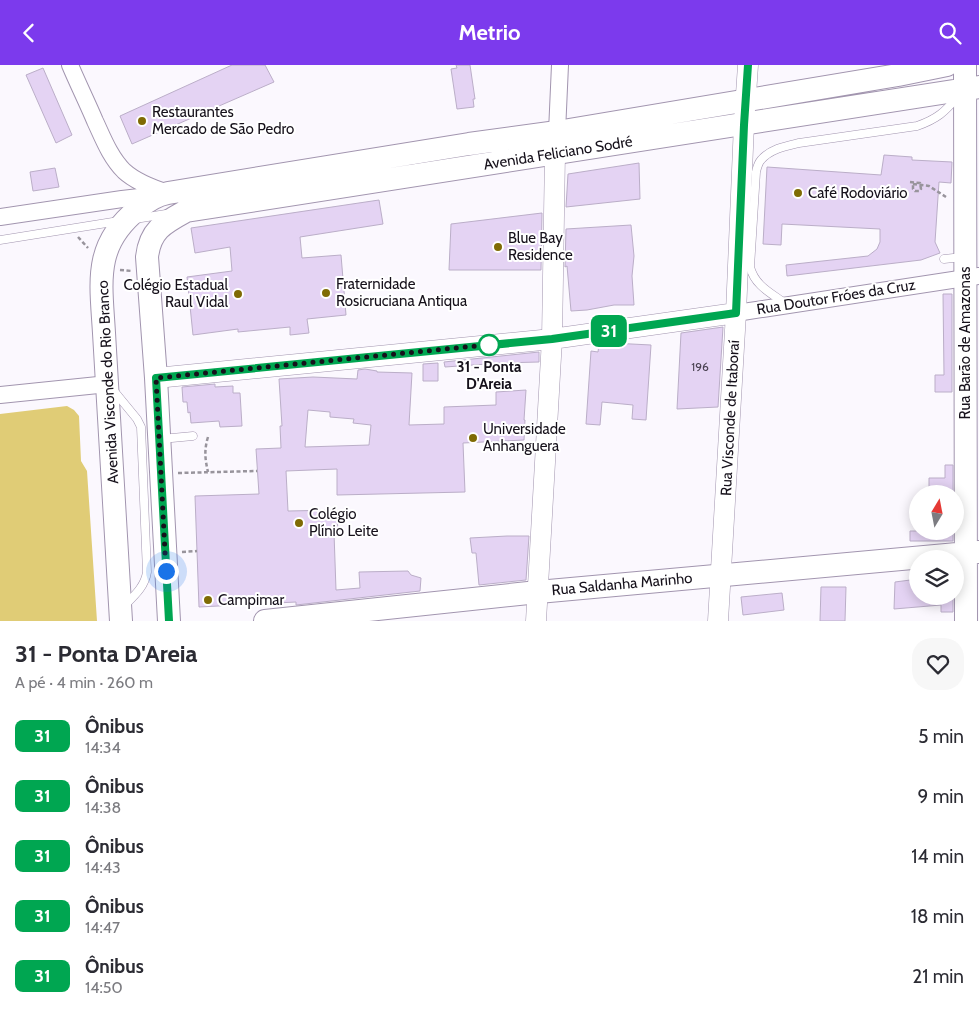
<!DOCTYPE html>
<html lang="pt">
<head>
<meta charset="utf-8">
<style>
	body { margin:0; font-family:Cabin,sans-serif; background:#f7f7f7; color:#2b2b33; height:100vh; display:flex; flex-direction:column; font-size:19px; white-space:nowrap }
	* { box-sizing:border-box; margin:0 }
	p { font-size:16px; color:#7c7c81 }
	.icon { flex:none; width:28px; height:28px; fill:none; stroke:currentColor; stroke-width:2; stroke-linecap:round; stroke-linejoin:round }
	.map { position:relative; height:556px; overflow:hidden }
	.panel { display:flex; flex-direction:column; background:#fff; flex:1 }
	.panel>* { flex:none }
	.badge { padding:0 10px; border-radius:8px; font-size:18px; line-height:32px }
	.needle { width:32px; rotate:10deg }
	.tools { position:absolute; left:909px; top:420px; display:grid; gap:10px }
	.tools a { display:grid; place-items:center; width:55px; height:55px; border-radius:50%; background:#fff; box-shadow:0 2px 12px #0003; font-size:25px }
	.you { position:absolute; width:25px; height:25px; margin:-12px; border:4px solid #fff; border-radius:50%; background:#1a73e8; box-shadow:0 0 0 8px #1a73e833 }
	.map>.badge { position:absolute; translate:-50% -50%; box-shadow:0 0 0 2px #fff }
	.round { display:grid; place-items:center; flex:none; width:52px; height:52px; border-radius:20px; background:#f7f7f7 }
	.overview { display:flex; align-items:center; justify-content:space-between; height:85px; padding:0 15px }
	h1 { font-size:24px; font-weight:700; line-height:38px }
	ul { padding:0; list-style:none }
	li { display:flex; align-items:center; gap:15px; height:60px; padding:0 15px }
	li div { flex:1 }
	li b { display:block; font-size:19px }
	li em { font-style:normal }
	li .badge { min-width:55px; font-weight:700; text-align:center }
	header { display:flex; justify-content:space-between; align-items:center; height:65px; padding:0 15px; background:#7c3aed; color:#fff; font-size:22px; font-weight:700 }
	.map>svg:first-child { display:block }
	.green { fill:#e0cc76 }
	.building { fill:#e4d3f3; stroke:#bbaec8; fill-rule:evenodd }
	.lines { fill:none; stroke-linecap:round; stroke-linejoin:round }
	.service-casing { stroke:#a295af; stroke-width:9 }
	.minor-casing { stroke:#a295af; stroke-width:18 }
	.tertiary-casing { stroke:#a295af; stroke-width:21 }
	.secondary-casing { stroke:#a295af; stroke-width:24 }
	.path { stroke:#98949c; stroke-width:2.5; stroke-dasharray:4 2.5; stroke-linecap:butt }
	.service { stroke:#fff; stroke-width:8 }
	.minor { stroke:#fff; stroke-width:16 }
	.tertiary { stroke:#fff; stroke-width:20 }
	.secondary { stroke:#fff; stroke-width:22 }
	.path-bridge { stroke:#98949c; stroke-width:2.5; stroke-dasharray:4 2.5; stroke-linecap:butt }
	.line-casing { stroke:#fff; stroke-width:11 }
	.line { stroke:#00a651; stroke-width:8 }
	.walk { stroke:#16111b; stroke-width:5; stroke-dasharray:0 9 }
	.poi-dot { fill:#7f6b04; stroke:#fff; stroke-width:2 }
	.stop-dot { fill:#fff; stroke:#00a651; stroke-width:2.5 }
	.labels { text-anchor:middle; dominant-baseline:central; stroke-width:4; stroke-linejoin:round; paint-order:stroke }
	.number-label { font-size:12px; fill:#4a4251 }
	.poi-label { font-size:15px; fill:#16111b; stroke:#fff; text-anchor:start }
	.street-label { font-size:15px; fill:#16111b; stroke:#fff }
	.stop-label { font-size:15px; font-weight:bold; fill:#16111b; stroke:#fff }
</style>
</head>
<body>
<header><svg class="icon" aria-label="back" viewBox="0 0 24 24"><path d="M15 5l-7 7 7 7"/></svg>Metrio<svg class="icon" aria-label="search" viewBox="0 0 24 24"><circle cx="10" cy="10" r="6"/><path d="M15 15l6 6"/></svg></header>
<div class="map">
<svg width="979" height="556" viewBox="0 0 979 556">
	<rect width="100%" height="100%" fill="#fbf8fe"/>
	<path class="green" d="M67 341 74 345 79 351 81 396 87 406 97 556H0V349Z"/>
	<path class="building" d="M232 0H265L274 17 132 79 120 51Z
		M456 0H470L475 34H473L474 42 457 44 451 4 457 3Z
		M43 3 72 70 56 78 26 10Z
		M884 90 912 92V95L952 97 951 118 939 117 935 177 940 188 921 195 787 211 786 200 868 191 877 184 880 177V164L782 159 781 180 763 179 767 102 881 110Z
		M639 98 640 134 566 142 568 109Z
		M55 103 59 122 33 126 30 107Z
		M379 135 383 159 300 172 302 193 341 190 346 250 307 254 309 268 290 270V262L238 267V264L193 270 187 212 232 206 230 182 195 188 191 163Z
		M542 148 541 205H449L451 159Z
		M631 160 634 191 632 211 634 240H614L587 245 571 246 567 201 565 202 566 164Z
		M943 229H952V327H935V310H944Z
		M723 262 718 342 677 344 681 268Z
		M612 278 651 280 646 355 632 354 633 340 602 337 600 360 586 359 591 286 598 287 599 279Z
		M539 287V297L501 298 445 302 444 297Z
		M438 298V316H423V299Z
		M365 304 377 306V307L412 308 409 360 444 359V342L496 340V327L526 325 524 355H525L524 375 463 378 465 427 337 430V404L286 406 288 446 337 445 338 468H334L336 525 360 523 359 507 408 506 411 510 421 513 420 526 296 540V537L199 542 195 431 259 429 256 384 281 383 280 361H282L279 314 313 312 357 314 358 305ZM308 345 330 347V352L354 354 353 358 371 360 369 380 305 382Z
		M215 319V322L233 321V328H240L242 361 220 362 219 356 191 358 190 347 188 348 187 337H183L182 322Z
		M945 400H953V429H929V413H945Z
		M910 466H953V476H910Z
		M507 471H529L526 515 479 520 476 488H472L470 473Z
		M918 514V531H953V547H941V540L894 544 895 517Z
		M821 522H846L845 556H820Z
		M782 528 784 545 743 550 741 532Z"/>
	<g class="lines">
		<defs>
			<path id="service" d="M135 154 166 149
				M0 175 119 156
				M944 194 963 192
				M786 239C771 228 755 221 750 202L756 107C757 103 758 98 761 95 770 84 786 81 799 78L917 61C937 54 945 47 958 31
				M114 326 137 354 141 362 147 507C145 521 135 530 125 540
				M161 374 193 371"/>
			<path id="minor" d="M70 0C78 19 87 37 95 56 103 73 110 92 124 106 136 117 152 123 168 128
				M557 67 560 0
				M0 152 122 134 157 130
				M736 248 979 211
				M0 330 108 319"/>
			<path id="tertiary" d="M156 313 552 274 736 248
				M536 556 552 274 555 88 557 74
				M718 556 736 248 744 59 748 0"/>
			<path id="secondary" d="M965 0 966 556
				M121 556 104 268C101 217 93 180 138 144 146 137 157 130 168 128L469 79 557 67 898 10 947 0
				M169 556 156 313 147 192C150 165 164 158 186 146L979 22
				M265 556 538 527 979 487"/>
		</defs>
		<use href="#service" class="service-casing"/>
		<use href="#minor" class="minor-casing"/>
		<use href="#tertiary" class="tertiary-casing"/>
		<use href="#secondary" class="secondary-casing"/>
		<path class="path" d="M913 119 929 121 946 132
			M78 172 88 183
			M120 205 132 206
			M208 372C204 385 205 394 208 407
			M178 408 257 406
			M182 487 197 486"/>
		<use href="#service" class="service"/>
		<use href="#minor" class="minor"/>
		<use href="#tertiary" class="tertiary"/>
		<use href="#secondary" class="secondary"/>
		<path class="path-bridge" d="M910 117 920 118 921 124 920 126H915L913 124V119"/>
	</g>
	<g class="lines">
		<defs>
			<path id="line" d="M169 556 156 313 552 274 736 248 744 60 748 0"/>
		</defs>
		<use href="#line" class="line-casing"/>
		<use href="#line" class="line"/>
		<path class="walk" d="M166 506 156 313 496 279 489 280"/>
	</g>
	<g class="poi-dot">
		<circle cx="142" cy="56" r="5"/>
		<circle cx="798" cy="128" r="5"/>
		<circle cx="498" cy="182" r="5"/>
		<circle cx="326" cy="228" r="5"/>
		<circle cx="238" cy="229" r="5"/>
		<circle cx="473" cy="373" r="5"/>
		<circle cx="299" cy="458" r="5"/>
		<circle cx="208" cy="535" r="5"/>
	</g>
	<circle class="stop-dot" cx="489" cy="280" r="10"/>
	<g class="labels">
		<g class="number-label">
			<text x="700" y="301">196</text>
		</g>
		<g class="poi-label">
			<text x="152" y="47">Restaurantes<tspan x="152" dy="17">Mercado de São Pedro</tspan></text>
			<text x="808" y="128">Café Rodoviário</text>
			<text x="508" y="173">Blue Bay<tspan x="508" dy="17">Residence</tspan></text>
			<text x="336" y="219">Fraternidade<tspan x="336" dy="17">Rosicruciana Antiqua</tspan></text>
			<text x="228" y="220" text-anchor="end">Colégio Estadual<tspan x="228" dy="17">Raul Vidal</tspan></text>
			<text x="483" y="364">Universidade<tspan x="483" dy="17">Anhanguera</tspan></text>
			<text x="309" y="449">Colégio<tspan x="309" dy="17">Plínio Leite</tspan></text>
			<text x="218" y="535">Campimar</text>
		</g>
		<g class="street-label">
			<text transform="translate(558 88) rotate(-9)">Avenida Feliciano Sodré</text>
			<text transform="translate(836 232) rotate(-9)">Rua Doutor Fróes da Cruz</text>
			<text transform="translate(965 278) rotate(-90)">Rua Barão de Amazonas</text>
			<text transform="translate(108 317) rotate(-93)">Avenida Visconde do Rio Branco</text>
			<text transform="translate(730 353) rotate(-87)">Rua Visconde de Itaboraí</text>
			<text transform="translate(622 519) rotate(-5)">Rua Saldanha Marinho</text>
		</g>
		<g class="stop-label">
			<text x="489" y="302">31 - Ponta<tspan x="489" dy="17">D'Areia</tspan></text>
		</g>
	</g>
</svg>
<div class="tools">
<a><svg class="needle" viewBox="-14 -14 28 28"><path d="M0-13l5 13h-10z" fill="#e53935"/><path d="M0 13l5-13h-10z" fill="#7c7c81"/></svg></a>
<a><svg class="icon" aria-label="layers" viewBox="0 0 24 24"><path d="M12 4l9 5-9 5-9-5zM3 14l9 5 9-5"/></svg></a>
</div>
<div class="you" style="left:166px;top:506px"></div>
<b class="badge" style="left:609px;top:266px;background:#00a651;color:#fff">31</b>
</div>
<section class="panel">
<div class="overview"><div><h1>31 - Ponta D'Areia</h1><p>A pé · 4 min · 260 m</p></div><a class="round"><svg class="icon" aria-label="heart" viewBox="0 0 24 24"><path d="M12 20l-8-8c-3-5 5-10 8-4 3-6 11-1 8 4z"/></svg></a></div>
<ul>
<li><span class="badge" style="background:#00a651;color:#fff">31</span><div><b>Ônibus</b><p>14:34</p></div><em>5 min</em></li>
<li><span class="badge" style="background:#00a651;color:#fff">31</span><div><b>Ônibus</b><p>14:38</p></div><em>9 min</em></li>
<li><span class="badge" style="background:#00a651;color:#fff">31</span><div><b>Ônibus</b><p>14:43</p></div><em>14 min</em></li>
<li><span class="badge" style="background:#00a651;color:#fff">31</span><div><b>Ônibus</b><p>14:47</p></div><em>18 min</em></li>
<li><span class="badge" style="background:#00a651;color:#fff">31</span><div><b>Ônibus</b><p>14:50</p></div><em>21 min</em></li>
</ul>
</section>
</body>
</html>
